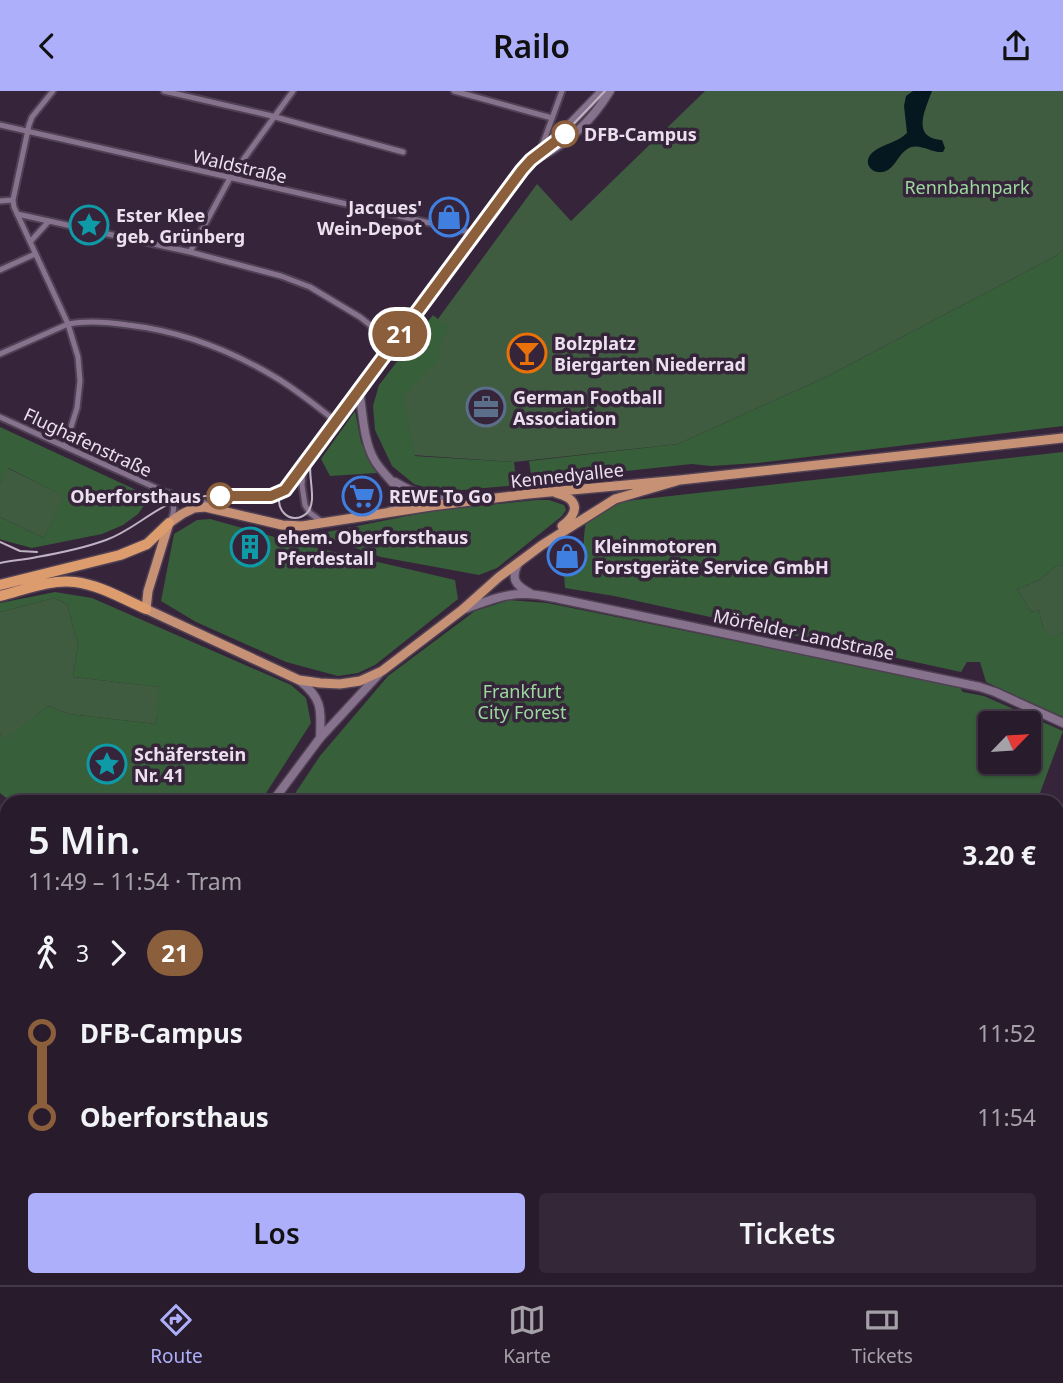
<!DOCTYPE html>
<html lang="de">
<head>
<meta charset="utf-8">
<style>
	body { margin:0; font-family:"Noto Sans",sans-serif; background:#342838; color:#f1f3f6; height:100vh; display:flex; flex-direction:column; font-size:26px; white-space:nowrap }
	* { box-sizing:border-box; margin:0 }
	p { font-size:23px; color:#a5a1a9 }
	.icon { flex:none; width:38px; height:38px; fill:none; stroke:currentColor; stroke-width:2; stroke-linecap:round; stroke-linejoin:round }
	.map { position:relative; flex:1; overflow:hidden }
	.sheet { position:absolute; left:0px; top:704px; width:1064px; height:492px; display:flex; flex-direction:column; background:#281b2c; border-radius:21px 21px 0 0; box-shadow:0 2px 5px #0004,0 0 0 2px #443948 }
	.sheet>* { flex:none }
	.badge { padding:0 14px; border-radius:23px; font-size:24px; line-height:46px }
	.needle { width:46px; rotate:65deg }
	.controls { position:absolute; left:978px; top:620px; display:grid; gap:14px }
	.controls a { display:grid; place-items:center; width:63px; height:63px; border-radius:7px; background:#281b2c; box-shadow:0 2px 5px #0004,0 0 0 2px #443948; font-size:35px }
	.map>.badge { position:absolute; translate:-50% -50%; box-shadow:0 0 0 4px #fff }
	.legs { display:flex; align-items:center; gap:10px; height:77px; padding:0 28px; font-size:23px }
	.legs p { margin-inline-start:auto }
	.head { display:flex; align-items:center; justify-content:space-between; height:119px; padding:0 28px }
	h1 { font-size:38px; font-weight:600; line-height:52px }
	.cta { display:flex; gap:14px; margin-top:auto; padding:14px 28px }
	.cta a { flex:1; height:80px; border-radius:7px; background:#adaffb; color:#111; font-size:28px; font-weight:600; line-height:80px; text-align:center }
	.cta a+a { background:#342838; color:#f1f3f6 }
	ul { padding:0 28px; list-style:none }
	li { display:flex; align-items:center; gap:24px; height:84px; font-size:26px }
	li i { display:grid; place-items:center; width:10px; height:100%; margin:0 9px; background:currentColor }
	li i::after { content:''; width:18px; height:18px; margin:-9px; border:5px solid; border-radius:50%; background:#281b2c }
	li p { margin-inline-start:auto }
	li:first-child i { background:linear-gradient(#0000 50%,currentColor 0) }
	li:last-child i { background:linear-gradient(currentColor 50%,#0000 0) }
	header { display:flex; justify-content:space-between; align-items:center; height:91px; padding:0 28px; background:#adaffb; color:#111; font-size:32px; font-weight:600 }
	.tabs { display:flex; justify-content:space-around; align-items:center; height:98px; border-top:2px solid #443948; background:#281b2c; font-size:19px; color:#a5a1a9 }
	.tabs a { display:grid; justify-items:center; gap:4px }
	.tabs .current { color:#adaffb }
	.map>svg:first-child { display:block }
	.green { fill:#3f5c40 }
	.forest { fill:#375f39; fill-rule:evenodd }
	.water { fill:#051820 }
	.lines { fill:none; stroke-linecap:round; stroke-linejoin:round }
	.minor-casing { stroke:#4f4053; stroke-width:9 }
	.secondary-casing { stroke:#4f4053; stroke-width:11 }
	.primary-casing { stroke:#4f4053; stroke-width:12 }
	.trunk-casing { stroke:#4f4053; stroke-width:13 }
	.minor { stroke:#86728c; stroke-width:5 }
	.secondary { stroke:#86728c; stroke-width:8 }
	.primary { stroke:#c79175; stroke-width:9 }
	.trunk { stroke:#dd9c6e; stroke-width:10 }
	.tram { stroke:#bfb2c3; stroke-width:2 }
	.rail-casing { stroke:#bfb2c3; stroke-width:4.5 }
	.rail { stroke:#36243b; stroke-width:2; stroke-dasharray:5; stroke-linecap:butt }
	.line-1-casing { stroke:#fff; stroke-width:16 }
	.line-1 { stroke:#8b5e3c; stroke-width:10 }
	.stop-1-dot { fill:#fff; stroke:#8b5e3c; stroke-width:3.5 }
	.labels { text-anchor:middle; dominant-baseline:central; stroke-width:7; stroke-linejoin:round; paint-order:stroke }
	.stop-label { font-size:18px; font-weight:bold; fill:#ece0ef; stroke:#36243b; text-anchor:start }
	.street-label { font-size:18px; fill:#ece0ef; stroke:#36243b }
	.park-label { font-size:18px; fill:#9bda9d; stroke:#36243b }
	.poi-label { font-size:18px; font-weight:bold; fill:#ece0ef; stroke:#36243b; text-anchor:start }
</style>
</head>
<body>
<header><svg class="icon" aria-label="back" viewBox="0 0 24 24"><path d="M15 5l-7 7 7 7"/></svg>Railo<svg class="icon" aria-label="share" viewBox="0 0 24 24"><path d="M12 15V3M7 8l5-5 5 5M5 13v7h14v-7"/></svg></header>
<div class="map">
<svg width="1063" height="1194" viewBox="0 0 1063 1194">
	<rect width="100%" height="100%" fill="#36243b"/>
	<path class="green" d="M705 0H1063V158L1056 165 826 286 678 353 514 371 412 364 385 300 537 93 571 130Z
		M7 377 65 405 44 447 0 426V392Z
		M1063 474V541L1052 547 1043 537 1039 519 1031 521 1017 498 1038 490 1056 475Z
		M54 507 67 513 78 554 73 586 160 596 156 633 69 623 48 615 5 650 0 643V521Z
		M748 1188H868L851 1194H746Z
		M887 1188H940L943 1194H870Z"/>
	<path class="forest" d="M1063 158V335L758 372 711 375 692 373 532 390 529 370 678 353 826 286 1056 165Z
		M433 224 448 236 439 256 440 267 403 305 415 365 514 371 517 394 440 401 414 393 392 375 375 339 373 315 379 294Z
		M355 320 361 351 377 382 330 385 321 368Z
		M0 336 147 404 154 408 143 416 138 423 123 434 102 443 32 457 2 449 0 448V426L44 447 64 405 8 377 0 392Z
		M1063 361V474L1056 475 1038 490 1017 498 1031 521 1039 519 1043 537 1052 546 1063 541V626L986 591 980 571H967L961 581 614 505 565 497 564 483 575 484C588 465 581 453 586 432L617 411Z
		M536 409H549L564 414 566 419 562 425 497 477 479 484 381 466 317 443 432 420Z
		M210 428 296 452 455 489 458 508 375 574 358 582 338 585 286 571 196 531 161 510 174 443 197 429Z
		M55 501 92 507 291 594 306 607 311 632 261 710H10L0 702V643L5 649 48 615 69 623 156 633 159 596 73 586 78 554 67 513 54 507 0 521V512Z
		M509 509 547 512 895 582 960 597 963 601 984 605 1063 640 1037 710H290L320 665 388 585 475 520ZM990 632H1029V670H990Z
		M0 771 7 777V1012L0 1013Z
		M1057 843 1063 845V1145L1057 1138Z
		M0 1118 7 1120V1188H46L44 1194H0Z
		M110 1188H184V1194H108Z
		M192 1188H495L502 1194H192Z
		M534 1188H748L746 1194H541Z"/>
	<path class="water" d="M913 0H932C925 19 911 47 942 49L945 57 943 61C932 62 922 53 911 56 900 60 897 73 888 79 874 87 860 72 873 61 884 52 897 52 907 42L904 15 906 5Z"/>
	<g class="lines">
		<defs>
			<path id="minor" d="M53 0 32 26 29 34 13 109 14 116 68 233 78 266 80 290 77 317 65 355
				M164 0 268 24 403 61
				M454 0 552 27
				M0 34 465 140 474 144
				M539 63 562 0
				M0 110 13 109
				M17 123 190 161 281 185 310 196 360 226 394 253
				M30 151 49 130
				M190 161 230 87 293 0
				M0 179 35 163
				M0 263 68 233C88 229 108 231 128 234 179 240 230 259 275 286 297 299 316 315 337 331
				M0 326 165 401 203 411 209 414
				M167 403C175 412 175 419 171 429
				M322 431 310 422 305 414 302 394 303 379 313 362 359 299"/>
			<path id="secondary" d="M543 64C571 50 594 26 610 0
				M395 391C415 403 432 409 456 408
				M390 420 401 413 403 405C395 392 383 383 375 370 363 350 363 322 359 299L491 122 526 78 602 0
				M519 471C510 488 515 494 530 502
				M465 518C484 511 505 502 526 503 537 503 549 506 560 508L980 596 995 601 1063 632
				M299 589C323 608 321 618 320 647
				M273 710 320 647 380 582
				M91 1194 93 1188"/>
			<path id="primary" d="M680 389 615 408 542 454 499 486 462 519 382 580 360 590 340 593 320 592 299 589 146 518 148 500 169 432 182 423 194 417 205 416 282 434 302 435 431 415 528 403 680 389 1063 347
				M556 402C579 408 580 421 562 435"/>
			<path id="trunk" d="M0 494 120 464 147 453 169 432
				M0 505C24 499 50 488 75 491 100 494 123 508 146 518"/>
		</defs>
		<use href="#minor" class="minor-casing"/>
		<use href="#secondary" class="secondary-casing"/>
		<use href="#primary" class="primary-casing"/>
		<use href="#trunk" class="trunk-casing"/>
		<use href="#minor" class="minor"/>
		<use href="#secondary" class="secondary"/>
		<use href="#primary" class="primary"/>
		<use href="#trunk" class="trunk"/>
		<path class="tram" d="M284 395C269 416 291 437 307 422 319 410 305 380 312 363
			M0 451 20 460 37 461
			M0 472C12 469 25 469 37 466 60 462 84 457 106 449 137 438 158 411 192 406 217 402 263 412 283 400L524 77 562 45 605 0"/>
		<defs>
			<path id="rail" d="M0 759 7 766
				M502 1188 509 1194
				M522 1188 530 1194
				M190 1194V1188
				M1022 1194 1038 1188
				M1051 1194 1063 1190"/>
		</defs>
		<use href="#rail" class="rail-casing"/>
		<use href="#rail" class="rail"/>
	</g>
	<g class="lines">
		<defs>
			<path id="line-1" d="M220 405H271L285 399 522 79 531 69 565 43"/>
		</defs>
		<use href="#line-1" class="line-1-casing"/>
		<use href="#line-1" class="line-1"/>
	</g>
	<defs>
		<symbol id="shop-ring" viewBox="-11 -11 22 22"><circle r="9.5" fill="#36243b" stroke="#3f7fe0" stroke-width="1.5"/><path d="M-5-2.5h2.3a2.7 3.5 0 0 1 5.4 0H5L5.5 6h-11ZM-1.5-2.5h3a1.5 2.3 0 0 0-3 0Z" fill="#3f7fe0"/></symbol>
		<symbol id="sight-ring" viewBox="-11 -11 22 22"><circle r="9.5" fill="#36243b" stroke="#0f9aa8" stroke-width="1.5"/><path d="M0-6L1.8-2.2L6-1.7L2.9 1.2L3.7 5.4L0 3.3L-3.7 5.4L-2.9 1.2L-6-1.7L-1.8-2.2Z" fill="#0f9aa8"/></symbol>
		<symbol id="bar-ring" viewBox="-11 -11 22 22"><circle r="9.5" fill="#36243b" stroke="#e8710a" stroke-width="1.5"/><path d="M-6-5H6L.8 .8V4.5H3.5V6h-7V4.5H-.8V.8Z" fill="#e8710a"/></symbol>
		<symbol id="office-ring" viewBox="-11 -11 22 22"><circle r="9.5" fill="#36243b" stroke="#5c6f8a" stroke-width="1.5"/><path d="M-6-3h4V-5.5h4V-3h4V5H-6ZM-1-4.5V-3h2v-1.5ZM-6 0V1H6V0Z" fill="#5c6f8a"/></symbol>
		<symbol id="supermarket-ring" viewBox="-11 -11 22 22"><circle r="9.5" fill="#36243b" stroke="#3f7fe0" stroke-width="1.5"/><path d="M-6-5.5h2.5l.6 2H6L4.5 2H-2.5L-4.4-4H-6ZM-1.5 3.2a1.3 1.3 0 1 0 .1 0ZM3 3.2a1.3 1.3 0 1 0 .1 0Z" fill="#3f7fe0"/></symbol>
		<symbol id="building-ring" viewBox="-11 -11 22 22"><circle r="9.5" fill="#36243b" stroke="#0f9aa8" stroke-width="1.5"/><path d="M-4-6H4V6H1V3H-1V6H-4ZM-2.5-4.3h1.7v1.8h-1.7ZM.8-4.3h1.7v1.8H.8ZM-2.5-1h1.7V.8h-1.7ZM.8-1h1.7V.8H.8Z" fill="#0f9aa8"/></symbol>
	</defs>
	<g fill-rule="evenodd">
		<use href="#shop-ring" x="427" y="104" width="44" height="44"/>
		<use href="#sight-ring" x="67" y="112" width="44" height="44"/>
		<use href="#bar-ring" x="505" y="240" width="44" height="44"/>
		<use href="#office-ring" x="464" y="294" width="44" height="44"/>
		<use href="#supermarket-ring" x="340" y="383" width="44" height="44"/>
		<use href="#building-ring" x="228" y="434" width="44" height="44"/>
		<use href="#shop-ring" x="545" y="443" width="44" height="44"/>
		<use href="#sight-ring" x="85" y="651" width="44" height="44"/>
	</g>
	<g class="stop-1-dot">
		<circle cx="565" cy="43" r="12"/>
		<circle cx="220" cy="405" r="12"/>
	</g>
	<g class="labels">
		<g class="stop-label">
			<text x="584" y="43">DFB-Campus</text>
			<text x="201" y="405" text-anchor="end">Oberforsthaus</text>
		</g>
		<g class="street-label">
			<text transform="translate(240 75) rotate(13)">Waldstraße</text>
			<text transform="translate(88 351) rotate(25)">Flughafenstraße</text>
			<text transform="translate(567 384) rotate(-6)">Kennedyallee</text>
			<text transform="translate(804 543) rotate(12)">Mörfelder Landstraße</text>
		</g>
		<g class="park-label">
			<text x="967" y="96">Rennbahnpark</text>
			<text x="522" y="600">Frankfurt<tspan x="522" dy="21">City Forest</tspan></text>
		</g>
		<g class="poi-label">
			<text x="422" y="116" text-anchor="end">Jacques'<tspan x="422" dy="21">Wein-Depot</tspan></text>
			<text x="116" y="124">Ester Klee<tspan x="116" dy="21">geb. Grünberg</tspan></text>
			<text x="554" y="252">Bolzplatz<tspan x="554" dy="21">Biergarten Niederrad</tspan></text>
			<text x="513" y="306">German Football<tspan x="513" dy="21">Association</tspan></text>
			<text x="389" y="405">REWE To Go</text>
			<text x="277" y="446">ehem. Oberforsthaus<tspan x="277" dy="21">Pferdestall</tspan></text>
			<text x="594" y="455">Kleinmotoren<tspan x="594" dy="21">Forstgeräte Service GmbH</tspan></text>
			<text x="134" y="663">Schäferstein<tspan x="134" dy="21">Nr. 41</tspan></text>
		</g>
	</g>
</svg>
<div class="controls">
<a><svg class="needle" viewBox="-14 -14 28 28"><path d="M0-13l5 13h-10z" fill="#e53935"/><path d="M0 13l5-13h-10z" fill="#a5a1a9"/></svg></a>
</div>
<b class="badge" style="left:400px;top:243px;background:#8b5e3c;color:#fff">21</b>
<section class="sheet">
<div class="head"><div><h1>5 Min.</h1><p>11:49 – 11:54 · Tram</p></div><b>3.20 €</b></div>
<div class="legs"><svg class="icon" aria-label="walk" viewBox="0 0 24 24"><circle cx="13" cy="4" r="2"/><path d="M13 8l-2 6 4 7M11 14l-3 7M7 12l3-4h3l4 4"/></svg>3<svg class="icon" aria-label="forward" viewBox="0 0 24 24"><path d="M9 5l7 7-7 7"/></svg><b class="badge" style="background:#8b5e3c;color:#fff">21</b></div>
<ul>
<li><i style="color:#8b5e3c"></i><b>DFB-Campus</b><p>11:52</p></li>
<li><i style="color:#8b5e3c"></i><b>Oberforsthaus</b><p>11:54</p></li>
</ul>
<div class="cta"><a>Los</a><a>Tickets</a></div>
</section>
</div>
<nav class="tabs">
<a class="current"><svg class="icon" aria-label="directions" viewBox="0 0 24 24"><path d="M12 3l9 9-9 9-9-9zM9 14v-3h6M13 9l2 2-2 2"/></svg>Route</a>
<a><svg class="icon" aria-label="map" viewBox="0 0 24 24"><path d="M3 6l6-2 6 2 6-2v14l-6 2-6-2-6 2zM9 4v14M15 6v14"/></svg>Karte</a>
<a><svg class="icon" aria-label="tickets" viewBox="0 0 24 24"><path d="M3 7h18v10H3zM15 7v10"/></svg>Tickets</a>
</nav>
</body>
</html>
